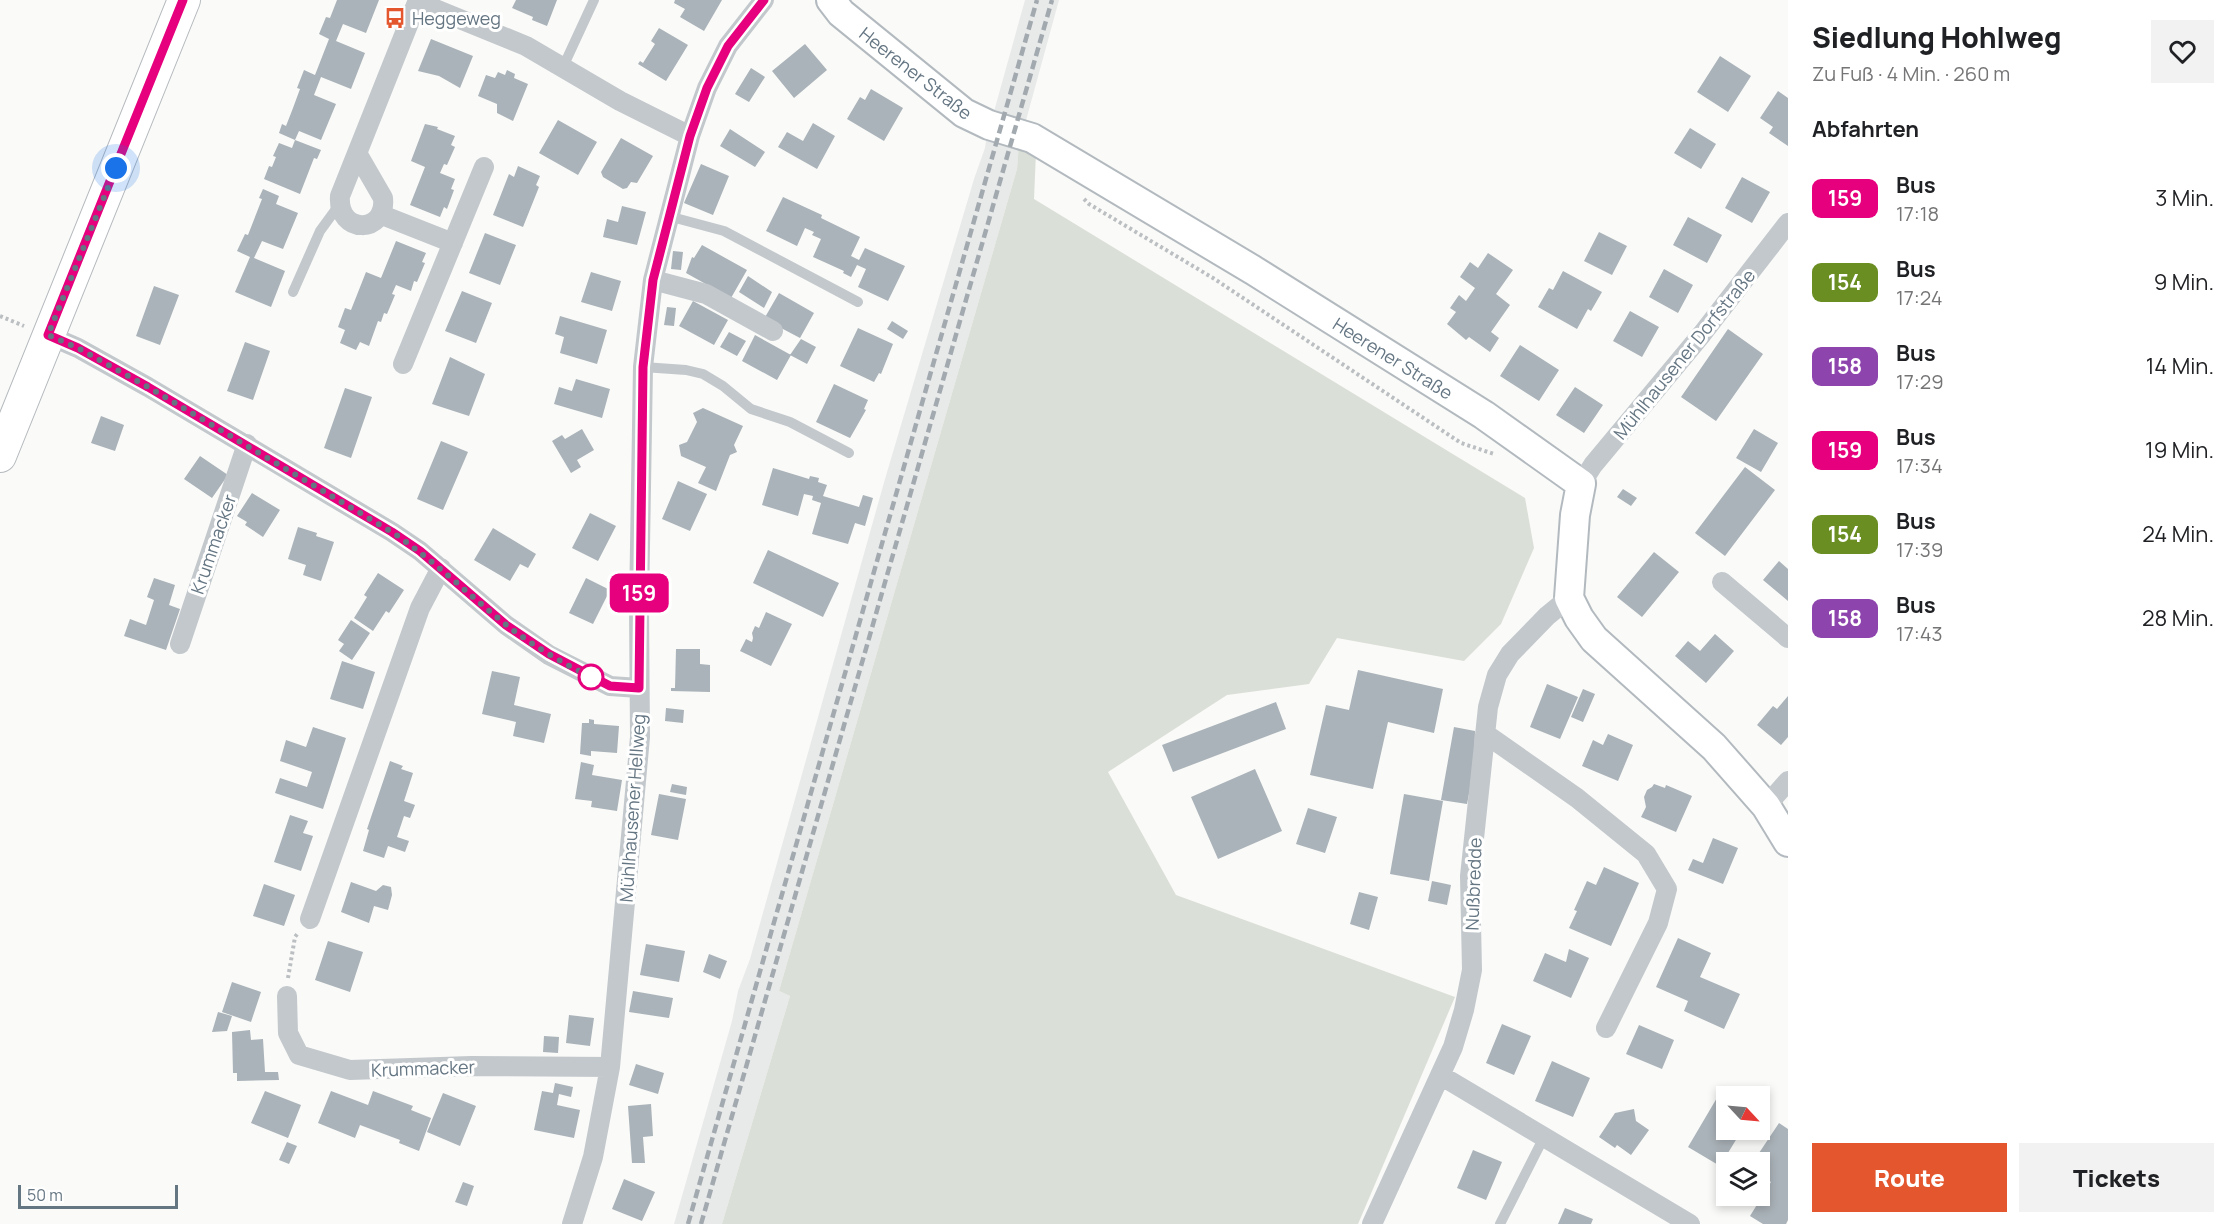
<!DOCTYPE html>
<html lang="de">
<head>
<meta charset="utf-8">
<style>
	body { margin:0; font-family:Manrope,sans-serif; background:#f2f2f2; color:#202124; height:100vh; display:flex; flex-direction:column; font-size:22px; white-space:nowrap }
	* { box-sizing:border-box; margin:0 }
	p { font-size:20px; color:#757577 }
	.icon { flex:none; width:33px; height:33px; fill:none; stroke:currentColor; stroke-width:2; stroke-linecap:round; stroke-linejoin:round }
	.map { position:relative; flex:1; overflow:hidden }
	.drawer { display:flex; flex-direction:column; background:#fff; width:450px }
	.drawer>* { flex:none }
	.badge { padding:0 12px; border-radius:9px; font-size:21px; line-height:39px }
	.needle { width:39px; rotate:116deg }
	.fabs { position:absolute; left:1716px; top:1086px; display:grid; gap:12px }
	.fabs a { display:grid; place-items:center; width:54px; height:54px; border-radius:0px; background:#fff; box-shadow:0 3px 9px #0003; font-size:30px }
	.scale { position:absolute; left:18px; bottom:15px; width:160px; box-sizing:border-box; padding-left:6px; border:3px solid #657683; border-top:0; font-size:16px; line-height:21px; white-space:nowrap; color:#657683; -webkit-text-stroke:4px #fff; paint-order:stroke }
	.you { position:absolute; width:30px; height:30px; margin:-15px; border:4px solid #fff; border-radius:50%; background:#1a73e8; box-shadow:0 0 0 9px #1a73e833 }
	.map>.badge { position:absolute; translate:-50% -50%; box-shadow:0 0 0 3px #fff }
	h2 { padding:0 24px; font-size:22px; line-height:54px }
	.round { display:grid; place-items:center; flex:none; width:63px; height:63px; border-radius:0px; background:#f2f2f2 }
	.summary { display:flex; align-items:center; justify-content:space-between; height:102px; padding:0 24px }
	h1 { font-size:28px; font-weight:800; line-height:45px }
	.action { display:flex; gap:12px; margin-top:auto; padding:12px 24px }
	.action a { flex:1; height:69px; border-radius:0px; background:#e4572e; color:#fff; font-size:24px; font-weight:800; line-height:69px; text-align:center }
	.action a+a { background:#f2f2f2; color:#202124 }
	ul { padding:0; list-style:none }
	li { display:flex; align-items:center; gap:18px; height:84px; padding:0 24px }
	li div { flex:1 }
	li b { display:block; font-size:22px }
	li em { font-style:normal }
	li .badge { min-width:66px; font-weight:700; text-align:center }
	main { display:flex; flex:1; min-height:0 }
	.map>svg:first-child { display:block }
	.built { fill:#e8e9e9 }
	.green { fill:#dadfd7 }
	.building { fill:#aab3b9 }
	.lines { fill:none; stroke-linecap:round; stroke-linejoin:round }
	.secondary-casing { stroke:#b3babf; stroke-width:32 }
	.primary-casing { stroke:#b5babe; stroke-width:34 }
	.path { stroke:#bbbfc2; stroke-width:4; stroke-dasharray:3 3; stroke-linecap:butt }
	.lane { stroke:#c3c8cc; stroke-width:10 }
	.street { stroke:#c3c8cc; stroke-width:20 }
	.secondary { stroke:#fff; stroke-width:28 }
	.primary { stroke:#fff; stroke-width:32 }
	.rail { stroke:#a2aab0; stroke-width:4.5; stroke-dasharray:9 4.5; stroke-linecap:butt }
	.line-casing { stroke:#fff; stroke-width:14 }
	.line { stroke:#e6007e; stroke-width:9 }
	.walk { stroke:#657683; stroke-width:6; stroke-dasharray:0 10.8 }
	.stop-dot { fill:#fff; stroke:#e6007e; stroke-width:3 }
	.labels { text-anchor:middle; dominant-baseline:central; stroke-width:6; stroke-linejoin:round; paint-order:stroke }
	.poi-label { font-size:18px; fill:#657683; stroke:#fff; text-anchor:start }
	.street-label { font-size:18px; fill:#657683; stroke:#fff }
</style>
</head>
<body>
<main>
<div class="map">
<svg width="1788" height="1224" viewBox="0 0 1788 1224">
	<rect width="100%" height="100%" fill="#fafaf8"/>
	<path class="built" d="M1025 0H1059L1025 124 993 115Z
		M987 134 1019 143 1017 169 779 991 790 996 722 1224H674L732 1021 738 991 750 959 885 479 974 179 985 148Z"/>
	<path class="green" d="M1019 143 1036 152 1034 199 1525 498 1534 548 1501 624 1464 661 1337 638 1309 684 1227 695 1108 772 1176 895 1455 997 1358 1224H722L790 996 779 991 1017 169Z"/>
	<path class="building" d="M337 0H379L366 33 343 24 336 41 365 53 351 89 321 77 314 95 336 104 321 140 299 131 295 140 321 150 317 159 314 158 300 194 264 179 269 166 272 167 276 157 273 156 279 143 292 148 295 140 279 133 282 124 286 126 293 108 300 89 297 88 304 70 315 75 329 39 319 34 326 17 330 18Z
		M516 0H557L547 26 532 20 533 17 512 8Z
		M675 0H722L704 31 680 17 685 9 674 3Z
		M659 28 688 45 666 81 638 64 640 61 643 63 655 44 651 41Z
		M431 39 473 56 460 88 439 76 418 71Z
		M805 44 827 70 794 98 772 71Z
		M1720 56 1751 76 1728 112 1697 92Z
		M751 68 765 77 749 102 735 94Z
		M507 70 515 74 514 78 528 84 513 121 497 113V104L478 96 486 75 495 78 498 72 505 75Z
		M871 89 903 108 884 141 847 119 860 97 865 100Z
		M1778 91 1788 98V146L1769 133 1773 127 1760 118Z
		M558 120 597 142 578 175 539 153Z
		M813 123 835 136 817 169 778 147 787 132 803 141Z
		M425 124 438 127 437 129 455 136 451 145 455 147 447 165 444 164 440 173 455 179 451 189 454 190 447 209 444 207 440 217 410 205 425 167 411 161Z
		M1690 128 1716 144 1701 169 1674 153Z
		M730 129 765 152 755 167 720 146Z
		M621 138 653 156 637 183 631 182 627 188 623 189 603 177 601 172Z
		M701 164 729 176 713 215 684 203Z
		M518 166 540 176 536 185 539 187 523 227 493 215 509 174 514 177Z
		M1742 177 1770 192 1752 223 1725 208Z
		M263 189 279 196 276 204 298 213 283 249 262 241 254 258 285 271 271 307 235 292 250 257 237 251 245 234 248 235 262 199 259 198Z
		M783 197 822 215 821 218 860 237 851 256 859 260 865 248 905 266 888 301 858 287 866 269 857 265 851 277 843 273 844 271 813 257 821 239 812 235 814 232 805 228 797 246 766 231Z
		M622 206 646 212 637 245 603 237 607 219 618 222Z
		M1688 217 1722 235 1707 263 1673 245Z
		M1599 232 1627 246 1612 275 1584 261Z
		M485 233 516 245 500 285 469 273Z
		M396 241 426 253 422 262 425 263 417 282 414 281 411 291 396 285 392 294 395 295 387 314 384 313 381 322 378 321 369 346 360 342 356 350 340 343 345 330 338 327 345 308 351 310 366 272 381 278Z
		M702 245 747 270 731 298 686 273 692 257 694 258Z
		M673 251 683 252 681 270 671 269Z
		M1488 253 1513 270 1496 294 1510 305 1491 332 1499 338 1490 352 1469 337 1466 340 1447 324 1456 312 1450 308 1459 295 1466 301 1475 288 1460 277 1470 262 1478 268Z
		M1664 269 1693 285 1678 313 1649 297Z
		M1563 271 1602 292 1591 311 1588 309 1577 329 1538 307 1549 288 1553 290Z
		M591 272 621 281 612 311 581 302Z
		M748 276 772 292 764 308 739 292Z
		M154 286 179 295 160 345 136 336Z
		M462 291 492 303 476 343 445 331Z
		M779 293 814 313 800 338 764 319Z
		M693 301 728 320 714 345 679 326Z
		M667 307 676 308 674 326 664 325Z
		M1630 311 1659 327 1642 357 1613 341Z
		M560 316 607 330 597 364 560 353 564 337 555 334Z
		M892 321 908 331 903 339 887 329Z
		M858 328 893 344 881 374 879 373 874 382 840 366Z
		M1728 329 1763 354 1716 421 1681 397Z
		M729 332 746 341 737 356 720 347Z
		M755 335 791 355 777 380 742 361Z
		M801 339 816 347 807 364 790 355Z
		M245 342 270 351 253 400 227 391Z
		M1520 345 1559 370 1539 401 1500 376Z
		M450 357 485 374 469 416 432 404Z
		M576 379 610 389 602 418 554 404 559 387 572 391Z
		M834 384 868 400 864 409 866 410 850 438 816 422Z
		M1575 387 1603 405 1584 433 1556 415Z
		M345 388 372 397 351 458 324 448Z
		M703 408 743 426 734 445 737 452 730 455 716 491 698 483 706 467 681 456 679 445 687 442 697 422 693 413Z
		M101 416 124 425 115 451 91 443Z
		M582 429 594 450 577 460 581 467 571 473 552 441 562 435 565 439Z
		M1754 429 1778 443 1761 472 1736 458Z
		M441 441 468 452 443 510 417 499Z
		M200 456 228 475 212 498 184 479Z
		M1745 467 1775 490 1725 556 1695 533Z
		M773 468 809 479 810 476 819 478 818 482 827 485 823 496 859 507 863 495 873 498 865 526 855 523 848 544 812 534 821 503 812 500 813 496 804 494 798 516 762 505Z
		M678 481 707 494 690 531 662 519Z
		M1623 489 1637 498 1631 506 1617 497Z
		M252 493 280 510 263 537 245 525 247 522 237 516Z
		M590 513 616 526 598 561 572 548Z
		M298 527 317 533 316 536 334 542 321 581 303 575 306 565 288 559Z
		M493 528 536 554 528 568 520 564 510 581 474 560Z
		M768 550 839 583 823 617 753 583Z
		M1654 552 1679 572 1642 617 1617 597Z
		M1779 561 1788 569V601L1763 580Z
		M378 573 404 590 389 613 386 611 373 631 354 618 367 597 364 595Z
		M154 578 175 585 169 605 180 609 166 650 124 636 130 619 146 625 154 600 147 597Z
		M586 578 610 590 593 624 569 613Z
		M766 612 792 624 771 666 740 651 746 639 752 642 753 638 752 633 755 626 759 628Z
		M351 620 370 633 352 660 339 651 344 644 338 640Z
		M1715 634 1734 651 1706 683 1675 656 1688 641 1700 651Z
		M676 649H700V664L710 665V692L671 691V688H675Z
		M342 661 375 672 363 709 330 699Z
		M1358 670 1443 689 1434 733 1388 722 1373 789 1310 775 1326 705 1349 710Z
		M492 671 520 677 514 705 551 714 544 743 513 736 516 722 482 714Z
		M1547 684 1578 697 1560 739 1530 727Z
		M1583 689 1595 694 1583 722 1571 717Z
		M1788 696V737L1781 745 1757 725 1773 706 1777 709Z
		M1276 702 1286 729 1173 772 1162 745Z
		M666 708 684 710 683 723 665 721Z
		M589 719 594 720V724L619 726 617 753 591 751V756L580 754 582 723H589Z
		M313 727 346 738 323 809 275 793 280 778 307 787 312 772 280 761 286 740 306 747Z
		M1454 727 1475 731 1474 769 1467 804 1441 800Z
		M1608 734 1633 745 1618 781 1582 766 1593 740 1603 745Z
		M390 761 403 766 401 769 413 773 404 801 415 805 410 818 404 816 397 837 409 841 405 852 388 846 384 858 363 851 369 830 367 829Z
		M581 762 594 765 592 775 622 780 617 811 591 807 592 801 575 799Z
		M1255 769 1282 831 1218 859 1191 797Z
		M672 784 687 787 686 795 670 792Z
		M1654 784 1665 788 1666 785 1692 796 1676 832 1641 817 1646 807 1644 797 1647 790 1652 787Z
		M659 794 686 799 678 840 651 835Z
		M1404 794 1443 801 1429 881 1390 874Z
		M1308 808 1337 817 1325 853 1296 844Z
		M290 815 308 821 303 833 313 836 301 871 274 862Z
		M1713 838 1738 848 1723 884 1688 870 1693 859 1703 863Z
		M1604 867 1639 883 1611 946 1569 928 1577 911 1574 910 1587 881 1596 885Z
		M1432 881 1451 885 1447 905 1428 901Z
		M351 882 376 891 383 885 391 887 392 895 388 910 374 906 369 923 341 912Z
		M264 884 295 895 284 926 253 916Z
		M1359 892 1378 897 1369 930 1350 924Z
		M1678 938 1711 953 1700 977 1740 994 1724 1029 1684 1011 1688 1001 1656 987Z
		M328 941 363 952 350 992 315 980Z
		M646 944 685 951 679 982 640 975Z
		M1569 949 1589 958 1571 998 1533 981 1545 953 1566 962Z
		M709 954 727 961 720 979 703 972Z
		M232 982 261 992 251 1022 222 1012Z
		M633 991 673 998 669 1018 629 1012Z
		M218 1012 232 1016 227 1031 212 1032Z
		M569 1015 594 1018 590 1046 566 1043Z
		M1502 1024 1531 1036 1514 1075 1486 1063Z
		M1639 1025 1674 1040 1662 1069 1626 1054Z
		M250 1030 251 1040 263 1039 265 1072H278L279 1080 237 1081V1073H233L232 1032Z
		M544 1036 559 1037 558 1053 543 1052Z
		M1552 1061 1590 1078 1573 1117 1535 1101Z
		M636 1064 664 1073 658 1094 629 1085Z
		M555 1083 573 1087 571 1097 559 1094 557 1105 580 1110 574 1138 534 1130 542 1091 553 1093Z
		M265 1091 301 1105 288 1138 251 1123Z
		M331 1091 368 1105 373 1091 413 1106 411 1110 431 1118 419 1151 399 1143 400 1140 360 1125 355 1138 318 1123Z
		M1721 1091 1731 1096H1726V1130H1742L1720 1166 1688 1147Z
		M443 1093 476 1106 460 1146 427 1132Z
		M651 1104 653 1136 643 1137 645 1163H632L628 1106Z
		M1634 1109 1636 1121 1649 1130 1631 1155 1617 1145 1615 1148 1599 1137 1615 1113Z
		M1779 1123 1788 1129V1220L1786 1224H1763L1750 1216 1771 1182 1760 1175V1162H1753Z
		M287 1142 297 1146 289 1164 279 1160Z
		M1473 1150 1502 1162 1486 1200 1457 1188Z
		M624 1179 655 1192 642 1221 612 1209Z
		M463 1182 474 1186 467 1206 455 1202Z
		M1565 1208 1593 1219 1591 1224H1558Z"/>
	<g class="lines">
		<defs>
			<path id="secondary" d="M831 0 841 13 964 113 989 125 1032 138 1253 270 1484 415 1581 484 1575 515 1569 598 1579 618 1594 639 1714 747 1766 806 1788 842"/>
			<path id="primary" d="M0 456 184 0"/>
		</defs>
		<use href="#secondary" class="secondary-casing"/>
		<use href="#primary" class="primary-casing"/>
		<path class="path" d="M1084 199 1089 204 1213 278 1461 443 1494 454
			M0 316 24 326
			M288 978 295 937 298 933"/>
		<path class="lane" d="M563 67 594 0
			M668 216 724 231 858 302
			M293 292 320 231 339 205
			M643 367 686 370 703 374 723 386 751 409 790 422 849 453
			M1500 1224 1544 1137"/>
		<path class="street" d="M418 2 526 46 620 101 690 136
			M357 153 383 198C387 234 337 235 340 196L418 0
			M382 215 453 243
			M653 280 706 294 773 331
			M48 335 78 348 148 387 392 532 420 551 506 625 549 655 610 686 639 688
			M403 364 484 167
			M1581 484 1593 465 1702 334 1788 223
			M1722 582 1788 638
			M180 644 247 444
			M1487 735 1577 798 1646 854 1667 889 1658 923 1606 1028
			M1766 806 1788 781
			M310 919 420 608 441 568
			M287 996 288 1033 299 1055 350 1070 471 1066 610 1067
			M1440 1075 1690 1224
			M572 1224 593 1157 610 1067 640 737 639 607 643 367 653 280 690 136 707 88 728 46 764 0
			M1372 1224 1453 1047 1464 1010 1472 970 1470 876 1488 707 1497 675 1510 654 1547 616 1569 598"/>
		<use href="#secondary" class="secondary"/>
		<use href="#primary" class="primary"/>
		<path class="rail" d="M688 1224 1037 0
			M701 1224 1052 0"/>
	</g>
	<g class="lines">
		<defs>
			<path id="line" d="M183 0 48 335 78 348 148 387 392 532 420 551 506 625 549 654 610 686 639 688 643 367 653 280 690 136 707 88 728 46 764 0"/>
		</defs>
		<use href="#line" class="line-casing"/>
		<use href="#line" class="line"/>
		<path class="walk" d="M116 168 48 335 78 348 148 387 392 532C433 560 467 593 504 623 530 644 562 663 591 677"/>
	</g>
	<defs>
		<symbol id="bus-bare" viewBox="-9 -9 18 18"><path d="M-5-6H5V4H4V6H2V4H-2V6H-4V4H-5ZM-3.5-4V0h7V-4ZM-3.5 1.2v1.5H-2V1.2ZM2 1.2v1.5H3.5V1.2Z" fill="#e4572e" stroke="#fff" stroke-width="2.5" paint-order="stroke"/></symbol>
	</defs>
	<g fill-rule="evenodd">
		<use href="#bus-bare" x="380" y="3" width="30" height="30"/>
	</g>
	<circle class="stop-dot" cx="591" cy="677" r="12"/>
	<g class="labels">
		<g class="poi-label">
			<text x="412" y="18">Heggeweg</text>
		</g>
		<g class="street-label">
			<text transform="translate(916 73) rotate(38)">Heerener Straße</text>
			<text transform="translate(1684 354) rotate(-51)">Mühlhausener Dorfstraße</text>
			<text transform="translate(1393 358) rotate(32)">Heerener Straße</text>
			<text transform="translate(213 544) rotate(-71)">Krummacker</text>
			<text transform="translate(632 808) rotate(-86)">Mühlhausener Hellweg</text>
			<text transform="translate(1473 884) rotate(-88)">Nußbredde</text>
			<text transform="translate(423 1068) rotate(-2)">Krummacker</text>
		</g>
	</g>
</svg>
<div class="fabs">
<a><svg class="needle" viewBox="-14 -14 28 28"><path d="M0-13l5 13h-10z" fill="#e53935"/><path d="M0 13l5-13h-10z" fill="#757577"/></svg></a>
<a><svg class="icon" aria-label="layers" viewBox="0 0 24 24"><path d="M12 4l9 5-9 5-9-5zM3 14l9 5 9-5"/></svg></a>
</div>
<div class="scale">50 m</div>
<div class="you" style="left:116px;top:168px"></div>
<b class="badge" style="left:639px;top:593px;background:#e6007e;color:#fff">159</b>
</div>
<section class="drawer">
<div class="summary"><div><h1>Siedlung Hohlweg</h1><p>Zu Fuß · 4 Min. · 260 m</p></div><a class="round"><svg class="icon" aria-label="heart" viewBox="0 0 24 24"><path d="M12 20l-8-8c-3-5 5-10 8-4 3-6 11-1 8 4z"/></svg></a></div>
<h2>Abfahrten</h2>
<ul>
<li><span class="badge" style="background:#e6007e;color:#fff">159</span><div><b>Bus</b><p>17:18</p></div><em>3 Min.</em></li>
<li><span class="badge" style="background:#6b8e23;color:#fff">154</span><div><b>Bus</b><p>17:24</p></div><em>9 Min.</em></li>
<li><span class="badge" style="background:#8e44ad;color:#fff">158</span><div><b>Bus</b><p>17:29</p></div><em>14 Min.</em></li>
<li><span class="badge" style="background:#e6007e;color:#fff">159</span><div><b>Bus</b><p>17:34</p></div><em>19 Min.</em></li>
<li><span class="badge" style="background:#6b8e23;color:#fff">154</span><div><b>Bus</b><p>17:39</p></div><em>24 Min.</em></li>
<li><span class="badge" style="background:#8e44ad;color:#fff">158</span><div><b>Bus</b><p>17:43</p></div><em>28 Min.</em></li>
</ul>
<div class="action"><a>Route</a><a>Tickets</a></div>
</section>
</main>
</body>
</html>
